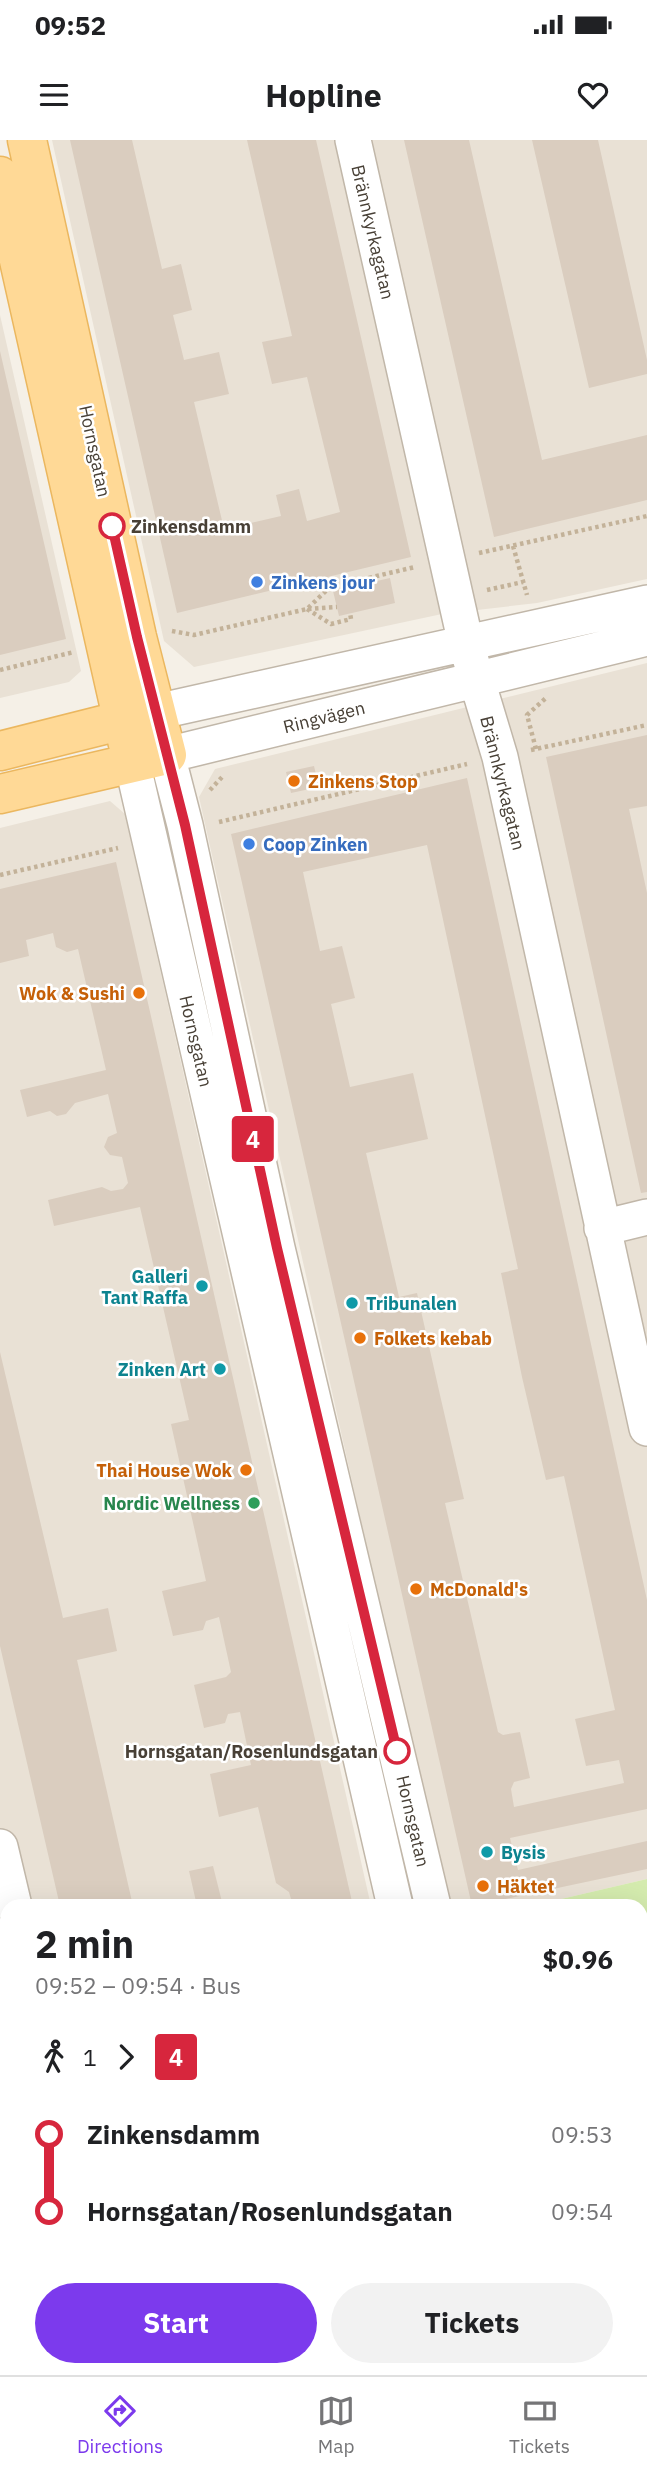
<!DOCTYPE html>
<html lang="en">
<head>
<meta charset="utf-8">
<style>
	body { margin:0; font-family:"IBM Plex Sans",sans-serif; background:#f2f2f2; color:#202124; height:100vh; display:flex; flex-direction:column; font-size:26px; white-space:nowrap }
	* { box-sizing:border-box; margin:0 }
	p { font-size:23px; color:#757577 }
	.icon { flex:none; width:38px; height:38px; fill:none; stroke:currentColor; stroke-width:2; stroke-linecap:round; stroke-linejoin:round }
	.map { position:relative; flex:1; overflow:hidden }
	.panel { position:absolute; left:0px; top:1759px; width:648px; height:478px; display:flex; flex-direction:column; background:#fff; border-radius:21px 21px 0 0; box-shadow:0 7px 28px #0002 }
	.panel>* { flex:none }
	.badge { padding:0 14px; border-radius:5px; font-size:24px; line-height:46px }
	.map>.badge { position:absolute; translate:-50% -50%; box-shadow:0 0 0 4px #fff }
	.legs { display:flex; align-items:center; gap:10px; height:77px; padding:0 35px; font-size:23px }
	.legs p { margin-inline-start:auto }
	.head { display:flex; align-items:center; justify-content:space-between; height:119px; padding:0 35px }
	h1 { font-size:38px; font-weight:800; line-height:52px }
	.action { display:flex; gap:14px; margin-top:auto; padding:14px 35px }
	.action a { flex:1; height:80px; border-radius:42px; background:#7c3aed; color:#fff; font-size:28px; font-weight:800; line-height:80px; text-align:center }
	.action a+a { background:#f2f2f2; color:#202124 }
	ul { padding:0 35px; list-style:none }
	li { display:flex; align-items:center; gap:24px; height:77px; font-size:26px }
	li i { display:grid; place-items:center; width:10px; height:100%; margin:0 9px; background:currentColor }
	li i::after { content:''; width:18px; height:18px; margin:-9px; border:5px solid; border-radius:50%; background:#fff }
	li p { margin-inline-start:auto }
	li:first-child i { background:linear-gradient(#0000 50%,currentColor 0) }
	li:last-child i { background:linear-gradient(currentColor 50%,#0000 0) }
	.status { display:flex; justify-content:space-between; align-items:center; height:49px; padding:0 35px; background:#fff; direction:ltr }
	.status svg { height:19px; fill:currentColor }
	header { display:flex; justify-content:space-between; align-items:center; height:91px; padding:0 35px; background:#fff; font-size:32px; font-weight:800 }
	.menu { display:flex; justify-content:space-around; align-items:center; height:98px; border-top:2px solid #e0e0e0; background:#fff; font-size:19px; color:#757577 }
	.menu a { display:grid; justify-items:center; gap:4px }
	.menu .on { color:#7c3aed }
	.map>svg:first-child { display:block }
	.residential { fill:#e9e1d5 }
	.commercial { fill:#f8e5d1 }
	.green { fill:#d4ebae }
	.building { fill:#dacdbf; fill-rule:evenodd }
	.lines { fill:none; stroke-linecap:round; stroke-linejoin:round }
	.minor-casing { stroke:#c1b7a9; stroke-width:38 }
	.major-casing { stroke:#ebb75f; stroke-width:41 }
	.path { stroke:#c3b299; stroke-width:4.5; stroke-dasharray:3.5 3.5; stroke-linecap:butt }
	.minor { stroke:#fff; stroke-width:35 }
	.major { stroke:#ffd996; stroke-width:38 }
	.line-1-casing { stroke:#fff; stroke-width:16 }
	.line-1 { stroke:#d7263d; stroke-width:10 }
	.stop-1-dot { fill:#fff; stroke:#d7263d; stroke-width:3.5 }
	.shop-dot { fill:#3f7fe0; stroke:#fff; stroke-width:2.5 }
	.food-dot { fill:#e8710a; stroke:#fff; stroke-width:2.5 }
	.culture-dot { fill:#0f9aa8; stroke:#fff; stroke-width:2.5 }
	.leisure-dot { fill:#2e9e5b; stroke:#fff; stroke-width:2.5 }
	.labels { text-anchor:middle; dominant-baseline:central; stroke-width:5; stroke-linejoin:round; paint-order:stroke }
	.street-label { font-size:18px; fill:#484036; stroke:#fff }
	.stop-label { font-size:18px; font-weight:bold; fill:#484036; stroke:#fff; text-anchor:start }
	.shop-label { font-size:18px; font-weight:bold; fill:#366cbe; stroke:#fff; text-anchor:start }
	.food-label { font-size:18px; font-weight:bold; fill:#c56008; stroke:#fff; text-anchor:start }
	.culture-label { font-size:18px; font-weight:bold; fill:#0d838f; stroke:#fff; text-anchor:end }
	.leisure-label { font-size:18px; font-weight:bold; fill:#27864d; stroke:#fff; text-anchor:end }
</style>
</head>
<body>
<div class="status"><b>09:52</b><svg viewBox="0 0 49 12"><path d="M0 12V9h3v3zM5 12V6h3v6zM10 12V3h3v9zM15 12V0h3v12zM26 1h20v11H26zM47 4h2v5h-2z"/></svg></div>
<header><svg class="icon" aria-label="menu" viewBox="0 0 24 24"><path d="M4 6h16M4 12h16M4 18h16"/></svg>Hopline<svg class="icon" aria-label="heart" viewBox="0 0 24 24"><path d="M12 20l-8-8c-3-5 5-10 8-4 3-6 11-1 8 4z"/></svg></header>
<div class="map">
<svg width="647" height="2235" viewBox="0 0 647 2235">
	<rect width="100%" height="100%" fill="#f5f0e7"/>
	<path class="residential" d="M52 0H647V439L537 463 442 474 194 527 164 501Z
		M0 175 81 531 69 542 0 558Z
		M647 523V1739L531 1766H447L199 657 215 629Z
		M110 661 125 674 371 1766H7V1918L0 1919V688Z
		M118 2230H474L475 2235H119Z"/>
	<path class="commercial" d="M7 1970V2230H118L119 2235H0V1972Z"/>
	<path class="green" d="M647 1739V1824L641 1826 640 1766H531Z"/>
	<path class="building" d="M70 0H132L162 129 181 124 192 170 173 175 184 220 219 212 229 254 194 262 224 389 281 376 276 355 299 349 307 381 340 372 307 237 272 244 262 202 292 196 247 0H316L411 417 177 473Z
		M404 0H469L542 320 647 295V360L494 397Z
		M532 0H598L647 220V234L589 248Z
		M0 211 66 499 0 515Z
		M390 438 395 463 339 476 333 451Z
		M647 595V666L629 669 647 753V1052L641 1053 546 617Z
		M314 626 319 647 291 653 286 632Z
		M467 638 647 1460V1669L510 1698 518 1730 647 1701V1729L472 1766 231 694ZM427 705 518 1129 501 1133 522 1237 546 1340 564 1336 615 1570 575 1579 586 1626 619 1620 624 1643 514 1667 511 1649 514 1642 530 1638 520 1592 503 1595 498 1592 445 1363 464 1359 440 1255 417 1153 399 1157 366 1013 428 999 413 933 350 947 331 864 355 858 342 806 320 811 303 732Z
		M116 722 302 1542 353 1766H293L289 1752 276 1743 258 1667 219 1677 210 1634 251 1625 240 1572 228 1574 225 1583 204 1588 194 1545 226 1537 231 1532 219 1477 206 1481 203 1490 173 1496 162 1451 206 1441 171 1284 189 1280 140 1067 54 1086 48 1060 102 1047 111 1051 123 1049 128 1043 122 1017 110 1015 104 1007 108 997 117 993 108 954 75 963 66 974 57 976 50 971 27 977 20 950 106 930 78 809 67 812 56 807 53 793 26 800 29 816 0 823V749Z
		M0 1212 63 1478 108 1468 117 1511 77 1520 133 1766H60L0 1506Z
		M213 1726 223 1766H197L189 1731Z
		M647 1834V2048L646 2049 640 2024V1836Z
		M6 1999 7 2230H59L60 2235H0V2000Z
		M166 2230H233L235 2235H167Z
		M391 2230H458L459 2235H394Z"/>
	<g class="lines">
		<defs>
			<path id="minor" d="M353 0 466 504 500 617 647 1288
				M156 572 647 463
				M132 622 395 1766
				M602 1088 647 1077
				M0 1707 14 1766
				M433 1766 277 1108 185 685 167 615 647 498
				M0 1939 7 1937
				M640 2168 647 2194
				M122 2230 123 2235
				M494 2230 496 2235
				M536 2230 537 2235"/>
			<path id="major" d="M0 36 132 622
				M0 611 147 574
				M0 654 167 615 137 497 27 0"/>
		</defs>
		<use href="#minor" class="minor-casing"/>
		<use href="#major" class="major-casing"/>
		<path class="path" d="M513 406 527 455
			M479 413 647 376
			M487 450 523 442
			M307 469 331 484 351 479 350 473
			M308 469 337 467
			M172 491 194 495 307 469 330 447 415 427
			M0 530 74 512
			M536 609 527 575 547 557
			M531 610 647 585
			M210 650 223 636
			M219 682 467 624
			M0 735 118 708
			M640 1779 647 1777"/>
		<use href="#minor" class="minor"/>
		<use href="#major" class="major"/>
	</g>
	<g class="lines">
		<defs>
			<path id="line-1" d="M112 386 137 497 185 685 277 1108 397 1611"/>
		</defs>
		<use href="#line-1" class="line-1-casing"/>
		<use href="#line-1" class="line-1"/>
	</g>
	<g class="stop-1-dot">
		<circle cx="112" cy="386" r="12"/>
		<circle cx="397" cy="1611" r="12"/>
	</g>
	<g class="shop-dot">
		<circle cx="257" cy="442" r="7"/>
		<circle cx="249" cy="704" r="7"/>
	</g>
	<g class="food-dot">
		<circle cx="294" cy="641" r="7"/>
		<circle cx="139" cy="853" r="7"/>
		<circle cx="360" cy="1198" r="7"/>
		<circle cx="246" cy="1330" r="7"/>
		<circle cx="416" cy="1449" r="7"/>
		<circle cx="483" cy="1746" r="7"/>
	</g>
	<g class="culture-dot">
		<circle cx="202" cy="1146" r="7"/>
		<circle cx="352" cy="1163" r="7"/>
		<circle cx="220" cy="1229" r="7"/>
		<circle cx="487" cy="1712" r="7"/>
	</g>
	<circle class="leisure-dot" cx="254" cy="1363" r="7"/>
	<g class="labels">
		<g class="street-label">
			<text transform="translate(373 92) rotate(77)">Brännkyrkagatan</text>
			<text transform="translate(95 311) rotate(78)">Hornsgatan</text>
			<text transform="translate(324 577) rotate(-14)">Ringvägen</text>
			<text transform="translate(503 643) rotate(76)">Brännkyrkagatan</text>
			<text transform="translate(196 901) rotate(77)">Hornsgatan</text>
			<text transform="translate(413 1681) rotate(77)">Hornsgatan</text>
		</g>
		<g class="stop-label">
			<text x="131" y="386">Zinkensdamm</text>
			<text x="378" y="1611" text-anchor="end">Hornsgatan/Rosenlundsgatan</text>
		</g>
		<g class="shop-label">
			<text x="271" y="442">Zinkens jour</text>
			<text x="263" y="704">Coop Zinken</text>
		</g>
		<g class="food-label">
			<text x="308" y="641">Zinkens Stop</text>
			<text x="125" y="853" text-anchor="end">Wok &amp; Sushi</text>
			<text x="374" y="1198">Folkets kebab</text>
			<text x="232" y="1330" text-anchor="end">Thai House Wok</text>
			<text x="430" y="1449">McDonald's</text>
			<text x="497" y="1746">Häktet</text>
		</g>
		<g class="culture-label">
			<text x="188" y="1136">Galleri<tspan x="188" dy="21">Tant Raffa</tspan></text>
			<text x="366" y="1163" text-anchor="start">Tribunalen</text>
			<text x="206" y="1229">Zinken Art</text>
			<text x="501" y="1712" text-anchor="start">Bysis</text>
		</g>
		<g class="leisure-label">
			<text x="240" y="1363">Nordic Wellness</text>
		</g>
	</g>
</svg>
<b class="badge" style="left:253px;top:999px;background:#d7263d;color:#fff">4</b>
<section class="panel">
<div class="head"><div><h1>2 min</h1><p>09:52 – 09:54 · Bus</p></div><b>$0.96</b></div>
<div class="legs"><svg class="icon" aria-label="walk" viewBox="0 0 24 24"><circle cx="13" cy="4" r="2"/><path d="M13 8l-2 6 4 7M11 14l-3 7M7 12l3-4h3l4 4"/></svg>1<svg class="icon" aria-label="forward" viewBox="0 0 24 24"><path d="M9 5l7 7-7 7"/></svg><b class="badge" style="background:#d7263d;color:#fff">4</b></div>
<ul>
<li><i style="color:#d7263d"></i><b>Zinkensdamm</b><p>09:53</p></li>
<li><i style="color:#d7263d"></i><b>Hornsgatan/Rosenlundsgatan</b><p>09:54</p></li>
</ul>
<div class="action"><a>Start</a><a>Tickets</a></div>
</section>
</div>
<nav class="menu">
<a class="on"><svg class="icon" aria-label="directions" viewBox="0 0 24 24"><path d="M12 3l9 9-9 9-9-9zM9 14v-3h6M13 9l2 2-2 2"/></svg>Directions</a>
<a><svg class="icon" aria-label="map" viewBox="0 0 24 24"><path d="M3 6l6-2 6 2 6-2v14l-6 2-6-2-6 2zM9 4v14M15 6v14"/></svg>Map</a>
<a><svg class="icon" aria-label="tickets" viewBox="0 0 24 24"><path d="M3 7h18v10H3zM15 7v10"/></svg>Tickets</a>
</nav>
</body>
</html>
